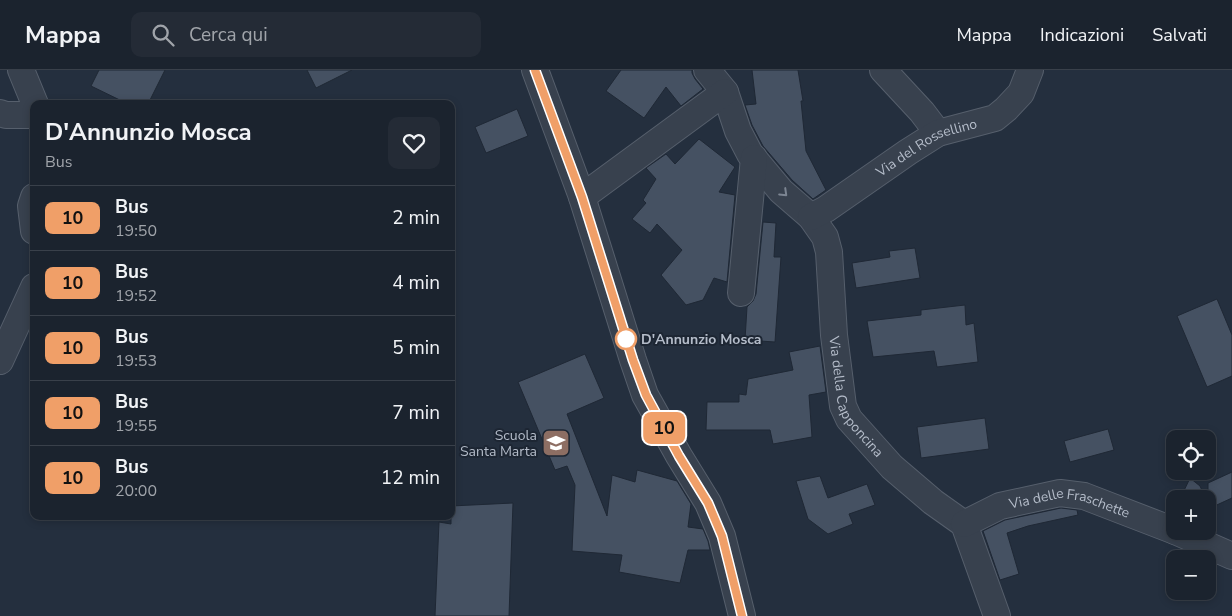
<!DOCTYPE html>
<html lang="it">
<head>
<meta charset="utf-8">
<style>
	body { margin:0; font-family:"Nunito Sans",sans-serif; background:#242b36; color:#f1f3f6; height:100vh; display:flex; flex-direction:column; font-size:19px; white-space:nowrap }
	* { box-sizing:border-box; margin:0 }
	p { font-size:16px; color:#a0a4aa }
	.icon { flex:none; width:28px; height:28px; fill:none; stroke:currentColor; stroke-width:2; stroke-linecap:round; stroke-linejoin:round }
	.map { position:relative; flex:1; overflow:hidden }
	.panel { position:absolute; left:30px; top:30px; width:425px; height:420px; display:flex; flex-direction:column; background:#1b232e; border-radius:10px; box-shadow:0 2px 8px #0003,0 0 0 1px #39404a }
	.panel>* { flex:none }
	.badge { padding:0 10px; border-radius:8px; font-size:18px; line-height:32px }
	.fabs { position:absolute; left:1166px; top:360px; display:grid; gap:10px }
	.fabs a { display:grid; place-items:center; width:50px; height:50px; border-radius:10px; background:#1b232e; box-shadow:0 2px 8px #0003,0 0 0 1px #39404a; font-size:25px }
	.map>.badge { position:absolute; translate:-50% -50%; box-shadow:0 0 0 2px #fff }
	.round { display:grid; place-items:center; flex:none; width:52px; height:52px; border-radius:10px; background:#242b36 }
	.head { display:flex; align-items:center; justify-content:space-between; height:85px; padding:0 15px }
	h1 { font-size:24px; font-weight:700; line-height:38px }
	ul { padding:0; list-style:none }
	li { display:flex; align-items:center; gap:15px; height:65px; padding:0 15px; border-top:1px solid #39404a }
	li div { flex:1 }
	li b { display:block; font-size:19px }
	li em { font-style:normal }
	li .badge { min-width:55px; font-weight:700; text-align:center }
	header { display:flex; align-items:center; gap:30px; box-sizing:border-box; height:70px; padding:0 25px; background:#1b232e; border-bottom:1px solid #39404a }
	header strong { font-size:24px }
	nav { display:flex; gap:28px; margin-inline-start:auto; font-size:18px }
	.search { width:350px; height:45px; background:#242b36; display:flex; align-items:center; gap:12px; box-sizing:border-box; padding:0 18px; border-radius:10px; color:#a0a4aa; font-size:19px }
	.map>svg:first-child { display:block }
	.building { fill:#455162; stroke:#1f2835 }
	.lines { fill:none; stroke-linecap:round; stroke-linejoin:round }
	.minor-casing { stroke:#565f6c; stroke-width:28 }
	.minor { stroke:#38414e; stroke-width:26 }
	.oneway { stroke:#7c8592 }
	.line-casing { stroke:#fff; stroke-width:11 }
	.line { stroke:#f09f68; stroke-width:8 }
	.stop-dot { fill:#fff; stroke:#f09f68; stroke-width:2.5 }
	.labels { text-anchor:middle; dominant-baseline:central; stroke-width:4; stroke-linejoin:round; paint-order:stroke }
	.street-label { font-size:14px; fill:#b4bcc9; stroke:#1d2633 }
	.stop-label { font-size:14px; font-weight:bold; fill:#b4bcc9; stroke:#1d2633; text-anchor:start }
	.poi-label { font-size:14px; fill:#b4bcc9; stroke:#1d2633; text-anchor:end }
</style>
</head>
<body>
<header>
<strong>Mappa</strong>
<div class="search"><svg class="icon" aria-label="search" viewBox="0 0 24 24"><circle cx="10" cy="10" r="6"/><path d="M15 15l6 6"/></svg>Cerca qui</div>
<nav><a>Mappa</a><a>Indicazioni</a><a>Salvati</a></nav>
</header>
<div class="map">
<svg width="1232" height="546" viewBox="0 0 1232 546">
	<rect width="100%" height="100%" fill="#242f3e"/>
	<path class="building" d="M99 0H165L148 34H128L91 16Z
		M307 0H352L316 18Z
		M621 0H692V3L695 9 703 19 681 36 666 17 644 48 606 21Z
		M752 0H798L803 31H801L806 81 826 120 813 129 792 110 763 76 752 55 745 35 756 34Z
		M517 39 528 66 486 83 475 57Z
		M699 69 735 97 719 122 735 125 727 212 714 208 703 230 686 235 661 205 682 180 657 154 650 163 632 149 646 133 643 130 656 109 646 98 666 84 675 94Z
		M763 152 776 153 774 187H781L775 272 745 270 747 237 753 231 756 224Z
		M915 178 920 208 856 218 852 193 890 187 889 181Z
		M1217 229 1232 265V306L1207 317 1177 246Z
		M965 235 966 255 974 253 978 292 937 297 934 281 873 287 867 251 921 245V240Z
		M820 276 826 322 809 325 812 367 773 374 770 360H706L707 332H739V324L746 325 748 309 793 300 789 282Z
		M585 284 604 328 567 344 607 446 612 405 635 412 637 400 677 411 691 434 688 457 703 459 708 471 710 480H688L680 513 619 502 622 485 572 481 575 415 567 396 555 400 518 312 533 306Z
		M985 348 989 379 921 388 917 357Z
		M1108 359 1114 380 1070 392 1064 371Z
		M1232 402V428L1208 439V413Z
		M820 406 828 428 867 414 875 435 849 444 853 454 828 464 808 449 796 411Z
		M1190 408 1200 416 1206 429H1180Z
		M513 433 509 546H435L439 452 451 454V436Z
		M1061 438 1077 440 1078 445 1028 456 1007 463 1019 504 1000 510 983 461 1005 450Z"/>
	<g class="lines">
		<defs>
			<g id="minor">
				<path d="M21 0 35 34"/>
				<path d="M535 0 582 127 633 290 645 325 679 386 708 433 722 466 742 546"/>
				<path id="s1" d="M707 0 725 22 738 61 750 84 781 121 811 147 825 167 829 182 834 265 843 336 849 349 892 397 933 432 964 454 997 546"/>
				<path d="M883 0 922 42 938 63"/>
				<path d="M0 43 6 45H34"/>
				<path d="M34 127 31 136 34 161"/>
				<path d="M582 127 725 22"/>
				<path id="s2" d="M811 147 826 139 908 82 938 63 995 48 1006 39 1021 23 1030 0"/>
				<path d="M741 223 754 88"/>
				<path d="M0 291 34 217"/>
				<path id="s3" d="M964 454 1000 436 1060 423 1084 426 1175 461"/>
				<path d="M1175 461 1232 486"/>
			</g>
		</defs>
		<use href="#minor" class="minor-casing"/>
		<use href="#minor" class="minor"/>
	</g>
	<defs><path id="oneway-chevron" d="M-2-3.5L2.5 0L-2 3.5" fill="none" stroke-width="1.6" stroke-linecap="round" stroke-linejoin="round" transform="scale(1.25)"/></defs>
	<use class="oneway" href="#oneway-chevron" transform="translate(784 123) rotate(44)"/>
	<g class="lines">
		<defs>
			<path id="line" d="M535 0 582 127 633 290 646 325 679 386 708 433 722 466 742 546"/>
		</defs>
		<use href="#line" class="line-casing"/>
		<use href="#line" class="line"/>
	</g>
	<defs>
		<symbol id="school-square" viewBox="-11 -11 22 22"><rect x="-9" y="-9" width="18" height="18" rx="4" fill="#8d6e63" stroke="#1d2633"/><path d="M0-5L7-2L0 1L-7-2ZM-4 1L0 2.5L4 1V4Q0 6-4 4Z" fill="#fff"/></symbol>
	</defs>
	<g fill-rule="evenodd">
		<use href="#school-square" x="540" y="357" width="32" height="32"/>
	</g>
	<circle class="stop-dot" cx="626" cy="269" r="10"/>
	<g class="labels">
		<g class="street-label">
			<text stroke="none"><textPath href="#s2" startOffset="136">Via del Rossellino</textPath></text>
			<text stroke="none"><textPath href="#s1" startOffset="374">Via della Capponcina</textPath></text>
			<text stroke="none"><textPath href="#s3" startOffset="112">Via delle Fraschette</textPath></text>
		</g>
		<g class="stop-label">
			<text x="641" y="269">D'Annunzio Mosca</text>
		</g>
		<g class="poi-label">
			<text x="537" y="365">Scuola<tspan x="537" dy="16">Santa Marta</tspan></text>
		</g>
	</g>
</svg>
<div class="fabs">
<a><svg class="icon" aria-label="locate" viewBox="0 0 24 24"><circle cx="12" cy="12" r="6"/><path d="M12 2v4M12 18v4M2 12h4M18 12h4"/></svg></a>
<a>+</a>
<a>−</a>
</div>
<b class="badge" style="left:664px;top:358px;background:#f09f68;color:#111">10</b>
<section class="panel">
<div class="head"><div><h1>D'Annunzio Mosca</h1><p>Bus</p></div><a class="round"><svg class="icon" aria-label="heart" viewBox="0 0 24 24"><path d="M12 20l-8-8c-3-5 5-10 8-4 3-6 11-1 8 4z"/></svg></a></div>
<ul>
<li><span class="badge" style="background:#f09f68;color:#111">10</span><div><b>Bus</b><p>19:50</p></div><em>2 min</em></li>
<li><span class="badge" style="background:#f09f68;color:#111">10</span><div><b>Bus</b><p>19:52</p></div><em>4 min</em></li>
<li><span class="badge" style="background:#f09f68;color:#111">10</span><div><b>Bus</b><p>19:53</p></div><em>5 min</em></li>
<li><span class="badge" style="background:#f09f68;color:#111">10</span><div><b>Bus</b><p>19:55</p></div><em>7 min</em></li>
<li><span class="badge" style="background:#f09f68;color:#111">10</span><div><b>Bus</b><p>20:00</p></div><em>12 min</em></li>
</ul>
</section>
</div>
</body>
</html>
